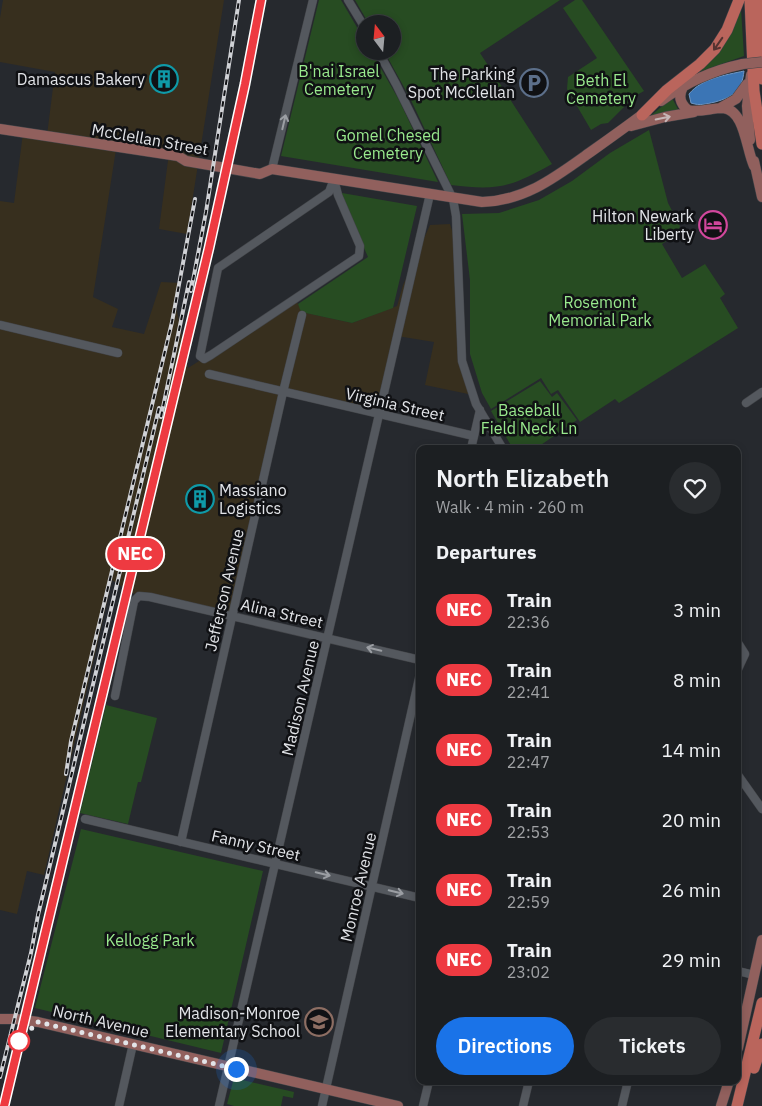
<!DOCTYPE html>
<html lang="en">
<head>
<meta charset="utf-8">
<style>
	body { margin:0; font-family:"IBM Plex Sans",sans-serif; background:#292c2f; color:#f1f3f6; height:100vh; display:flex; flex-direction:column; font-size:19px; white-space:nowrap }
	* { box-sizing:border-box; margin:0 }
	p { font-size:16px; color:#a0a2a5 }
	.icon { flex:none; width:28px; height:28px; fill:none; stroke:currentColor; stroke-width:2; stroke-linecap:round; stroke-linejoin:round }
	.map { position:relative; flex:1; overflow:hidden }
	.details { position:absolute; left:416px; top:445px; width:325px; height:640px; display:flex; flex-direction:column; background:#1c1f22; border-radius:10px; box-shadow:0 2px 8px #0003,0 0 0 1px #3a3d40 }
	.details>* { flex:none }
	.badge { padding:0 10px; border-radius:16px; font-size:18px; line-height:32px }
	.needle { width:32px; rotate:344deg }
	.tools { position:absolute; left:356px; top:15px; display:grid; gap:10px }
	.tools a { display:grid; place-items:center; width:45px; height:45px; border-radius:50%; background:#1c1f22; box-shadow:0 2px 8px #0003,0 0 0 1px #3a3d40; font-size:25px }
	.you { position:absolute; width:25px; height:25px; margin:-12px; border:4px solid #fff; border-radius:50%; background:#1a73e8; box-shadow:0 0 0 8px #1a73e833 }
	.map>.badge { position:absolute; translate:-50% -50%; box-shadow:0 0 0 2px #fff }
	h2 { padding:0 20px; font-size:19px; line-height:45px }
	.round { display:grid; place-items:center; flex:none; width:52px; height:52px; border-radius:26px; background:#292c2f }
	.overview { display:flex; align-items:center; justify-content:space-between; height:85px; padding:0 20px }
	h1 { font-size:24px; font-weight:600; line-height:38px }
	.action { display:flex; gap:10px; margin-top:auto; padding:10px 20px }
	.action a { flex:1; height:58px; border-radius:30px; background:#1a73e8; color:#fff; font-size:20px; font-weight:600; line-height:58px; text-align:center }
	.action a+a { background:#292c2f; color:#f1f3f6 }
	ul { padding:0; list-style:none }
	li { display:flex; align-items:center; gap:15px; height:70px; padding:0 20px }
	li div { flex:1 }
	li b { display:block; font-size:19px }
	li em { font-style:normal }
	li .badge { min-width:55px; font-weight:700; text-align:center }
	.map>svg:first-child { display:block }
	.industrial { fill:#372f1e }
	.green { fill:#274c22 }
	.water { fill:#3b75b5; stroke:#6d96c4 }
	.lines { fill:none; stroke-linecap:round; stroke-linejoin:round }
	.minor-casing { stroke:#424448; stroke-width:9 }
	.major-casing { stroke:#424448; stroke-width:11 }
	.highway-casing { stroke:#424448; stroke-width:12 }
	.minor { stroke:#54585e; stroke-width:8 }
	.major { stroke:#91605d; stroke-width:10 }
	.highway { stroke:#ba655c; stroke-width:11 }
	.rail-casing { stroke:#cfd1d5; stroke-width:4 }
	.rail { stroke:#101114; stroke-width:2; stroke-dasharray:5.5; stroke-linecap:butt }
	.major-bridge-casing { stroke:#424448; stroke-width:11; stroke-linecap:butt }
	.major-bridge { stroke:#91605d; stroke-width:10 }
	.oneway { stroke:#543331 }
	.oneway2 { stroke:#c6b6b7 }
	.oneway3 { stroke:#9b9ea3 }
	.line-casing { stroke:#fff; stroke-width:11 }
	.line { stroke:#ee3a41; stroke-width:8 }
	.walk { stroke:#e2e4e8; stroke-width:5; stroke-dasharray:0 9 }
	.stop-dot { fill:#fff; stroke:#ee3a41; stroke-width:2.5 }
	.labels { text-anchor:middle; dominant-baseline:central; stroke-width:5; stroke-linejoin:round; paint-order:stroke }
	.park-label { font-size:16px; fill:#99e98d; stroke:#101114 }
	.poi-label { font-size:16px; fill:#e2e4e8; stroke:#101114; text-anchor:end }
	.street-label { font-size:16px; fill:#e2e4e8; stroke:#101114 }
</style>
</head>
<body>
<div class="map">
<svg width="762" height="1106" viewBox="0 0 762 1106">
	<rect width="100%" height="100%" fill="#26292e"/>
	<path class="industrial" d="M3 0H224L187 234 159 229 169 153 117 143 93 297 118 309 112 327 144 334 161 282 180 283 176 306 188 368 296 300 302 312 352 323 397 306 403 285 430 225 450 224 459 254 465 379 473 395 425 385 434 342 397 336 379 411 286 389 232 615 131 593 112 580 44 875 27 871 17 914 0 910V201L14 203 23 133 47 135 55 72 0 62V18Z"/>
	<path class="green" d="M319 0H341L365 41V51H371L399 100 438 182 281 156Z
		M355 0H560L480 53 552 164C511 187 498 191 451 185L410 98 384 51H392V24H369Z
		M575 0H582L644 91 635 96 608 123 601 124 591 130 567 89 568 77 597 58 563 8Z
		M741 9 744 56 696 73 720 49Z
		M672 98 679 111 648 118Z
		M649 130 668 203 680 226 678 233 662 244 682 278 705 264 725 294 720 298 738 328 619 403 615 399 580 422 558 390 551 394 541 378 491 409 482 393 470 354V280L462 214 499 213 539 200 572 181 610 153Z
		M342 193 417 206 393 308 352 323 301 312 298 304 368 257 341 196Z
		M540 381 552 397 557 393 577 420 535 449H513L491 411Z
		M106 705 157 718 141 782H138L128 824 80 813Z
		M81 829 263 871 221 1053 35 1008Z
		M234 1078 294 1092 293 1098 283 1096 281 1106H234L227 1104Z"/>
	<path class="water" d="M744 71C742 91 733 97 715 102 706 104 700 106 691 103L689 94C702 78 726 75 744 71Z"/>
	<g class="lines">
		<defs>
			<path id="minor" d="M348 0 365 28
				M378 51 396 84 453 199 456 216 462 361 476 404 503 449
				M272 169 313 0
				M334 179 338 195 360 246 359 256 211 355 204 359 200 356 218 268 329 192Z
				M0 325 118 353
				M209 374 474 436
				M746 403 762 392
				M471 449 480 410
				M738 643 745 654 738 669
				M115 696 134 601 139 596 150 597 420 660
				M738 775 762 809
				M85 819 420 898
				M181 842 283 392 302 315
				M738 971 754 975
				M119 1106 133 1044
				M219 1106 430 194
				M322 1106 420 674
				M423 1106 429 1081
				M523 1106 529 1081
				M622 1106 628 1081"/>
			<path id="major" d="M683 87C678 96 680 104 688 110 699 113 711 108 723 108 745 110 746 149 754 166
				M661 101C685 83 714 70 743 64
				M720 108 736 99 747 84
				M631 126 665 117 694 112
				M0 129 178 156 186 161 260 174 272 169 482 202C523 201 553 179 585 156 606 141 626 127 647 111
				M750 140 747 106 751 75
				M754 161 762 197
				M0 1019H16L38 1022 398 1106
				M738 1048 762 940
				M721 1106 729 1081"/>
			<path id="highway" d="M750 0 754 91 762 144
				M759 0 762 79
				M642 115 667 90 700 64 715 49 727 30 739 0
				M754 1068 762 1044
				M737 1106 762 1003"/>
		</defs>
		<use href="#minor" class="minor-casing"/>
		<use href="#major" class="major-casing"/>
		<use href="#highway" class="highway-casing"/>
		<use href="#minor" class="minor"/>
		<use href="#major" class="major"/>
		<use href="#highway" class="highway"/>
		<defs>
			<path id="rail" d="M191 291 206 212 239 0
				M161 417 189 282
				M66 774 71 741 172 322 195 199
				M0 1077 31 953 38 915 159 408
				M4 1106 209 248 245 84 261 0"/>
		</defs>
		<use href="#rail" class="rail-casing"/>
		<use href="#rail" class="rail"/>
		<defs>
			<path id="major-bridge" d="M743 64 762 62"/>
		</defs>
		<use href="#major-bridge" class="major-bridge-casing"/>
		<use href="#major-bridge" class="major-bridge"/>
	</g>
	<defs><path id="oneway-shaft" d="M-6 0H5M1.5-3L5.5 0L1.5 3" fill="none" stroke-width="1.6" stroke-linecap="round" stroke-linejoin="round" transform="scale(1.25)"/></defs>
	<use class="oneway" href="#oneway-shaft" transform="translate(718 44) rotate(125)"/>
	<use class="oneway2" href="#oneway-shaft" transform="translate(663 118) rotate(-12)"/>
	<g class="oneway3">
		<use href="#oneway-shaft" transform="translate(284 122) rotate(-77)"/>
		<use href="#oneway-shaft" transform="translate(374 649) rotate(-167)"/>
		<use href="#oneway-shaft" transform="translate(323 874) rotate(14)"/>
		<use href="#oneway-shaft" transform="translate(396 892) rotate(14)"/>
	</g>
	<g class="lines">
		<defs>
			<path id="line" d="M4 1106 209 248 245 84 261 0"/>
		</defs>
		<use href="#line" class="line-casing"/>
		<use href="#line" class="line"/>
		<path class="walk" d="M19 1041 38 1022 236 1069"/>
	</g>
	<defs>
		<symbol id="building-ring" viewBox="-11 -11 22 22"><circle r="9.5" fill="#101114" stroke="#0f9aa8" stroke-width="1.5"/><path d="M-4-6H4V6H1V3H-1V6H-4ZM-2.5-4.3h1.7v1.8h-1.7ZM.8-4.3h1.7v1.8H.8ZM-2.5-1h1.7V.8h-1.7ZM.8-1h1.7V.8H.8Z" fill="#0f9aa8"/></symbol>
		<symbol id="parking-ring" viewBox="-11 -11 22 22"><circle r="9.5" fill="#101114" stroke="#5c6f8a" stroke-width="1.5"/><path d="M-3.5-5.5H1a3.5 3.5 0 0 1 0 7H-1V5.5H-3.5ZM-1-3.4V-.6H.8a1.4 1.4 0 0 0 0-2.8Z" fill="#5c6f8a"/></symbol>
		<symbol id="hotel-ring" viewBox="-11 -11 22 22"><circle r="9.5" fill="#101114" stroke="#d1479c" stroke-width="1.5"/><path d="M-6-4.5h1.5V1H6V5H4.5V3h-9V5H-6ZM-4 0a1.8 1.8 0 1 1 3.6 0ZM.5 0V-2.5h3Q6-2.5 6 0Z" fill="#d1479c"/></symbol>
		<symbol id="school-ring" viewBox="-11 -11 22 22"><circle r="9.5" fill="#101114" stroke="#8d6e63" stroke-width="1.5"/><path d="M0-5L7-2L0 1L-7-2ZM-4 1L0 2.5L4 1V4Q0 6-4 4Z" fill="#8d6e63"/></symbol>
	</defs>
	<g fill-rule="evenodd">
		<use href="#building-ring" x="148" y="63" width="32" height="32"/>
		<use href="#parking-ring" x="518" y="67" width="32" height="32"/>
		<use href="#hotel-ring" x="697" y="209" width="32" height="32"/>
		<use href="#building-ring" x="184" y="483" width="32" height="32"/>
		<use href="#school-ring" x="303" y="1006" width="32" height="32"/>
	</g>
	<circle class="stop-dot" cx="19" cy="1041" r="10"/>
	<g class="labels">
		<g class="park-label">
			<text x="339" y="71">B'nai Israel<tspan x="339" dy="18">Cemetery</tspan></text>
			<text x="601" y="80">Beth El<tspan x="601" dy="18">Cemetery</tspan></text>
			<text x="388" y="135">Gomel Chesed<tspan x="388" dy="18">Cemetery</tspan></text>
			<text x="600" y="302">Rosemont<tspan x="600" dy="18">Memorial Park</tspan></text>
			<text x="529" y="410">Baseball<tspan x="529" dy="18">Field Neck Ln</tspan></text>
			<text x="150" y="940">Kellogg Park</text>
		</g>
		<g class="poi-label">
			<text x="515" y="74">The Parking<tspan x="515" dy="18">Spot McClellan</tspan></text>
			<text x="145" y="79">Damascus Bakery</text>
			<text x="694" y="216">Hilton Newark<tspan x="694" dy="18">Liberty</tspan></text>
			<text x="219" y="490" text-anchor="start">Massiano<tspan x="219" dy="18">Logistics</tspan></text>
			<text x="300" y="1013">Madison-Monroe<tspan x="300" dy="18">Elementary School</tspan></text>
		</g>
		<g class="street-label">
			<text transform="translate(150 139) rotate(10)">McClellan Street</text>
			<text transform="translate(395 404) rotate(13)">Virginia Street</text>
			<text transform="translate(224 590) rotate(-77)">Jefferson Avenue</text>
			<text transform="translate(282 613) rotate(13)">Alina Street</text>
			<text transform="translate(300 698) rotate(-77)">Madison Avenue</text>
			<text transform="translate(256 845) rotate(13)">Fanny Street</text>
			<text transform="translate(358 887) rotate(-77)">Monroe Avenue</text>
			<text transform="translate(101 1021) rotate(13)">North Avenue</text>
		</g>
	</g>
</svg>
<div class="tools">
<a><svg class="needle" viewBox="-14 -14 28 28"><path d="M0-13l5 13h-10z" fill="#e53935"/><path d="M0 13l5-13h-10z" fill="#a0a2a5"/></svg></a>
</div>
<div class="you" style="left:236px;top:1069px"></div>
<b class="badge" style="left:135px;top:554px;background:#ee3a41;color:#fff">NEC</b>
<section class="details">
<div class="overview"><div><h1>North Elizabeth</h1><p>Walk · 4 min · 260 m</p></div><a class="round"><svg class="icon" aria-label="heart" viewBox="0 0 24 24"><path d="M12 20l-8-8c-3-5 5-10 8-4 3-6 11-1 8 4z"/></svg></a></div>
<h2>Departures</h2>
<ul>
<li><span class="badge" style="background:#ee3a41;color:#fff">NEC</span><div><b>Train</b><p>22:36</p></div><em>3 min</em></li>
<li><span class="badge" style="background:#ee3a41;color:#fff">NEC</span><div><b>Train</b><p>22:41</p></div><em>8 min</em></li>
<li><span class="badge" style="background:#ee3a41;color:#fff">NEC</span><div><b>Train</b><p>22:47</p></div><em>14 min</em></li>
<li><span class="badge" style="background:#ee3a41;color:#fff">NEC</span><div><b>Train</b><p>22:53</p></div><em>20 min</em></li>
<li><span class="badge" style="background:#ee3a41;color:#fff">NEC</span><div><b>Train</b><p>22:59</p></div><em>26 min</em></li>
<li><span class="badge" style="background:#ee3a41;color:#fff">NEC</span><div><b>Train</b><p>23:02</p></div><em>29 min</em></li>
</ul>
<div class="action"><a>Directions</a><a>Tickets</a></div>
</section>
</div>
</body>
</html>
